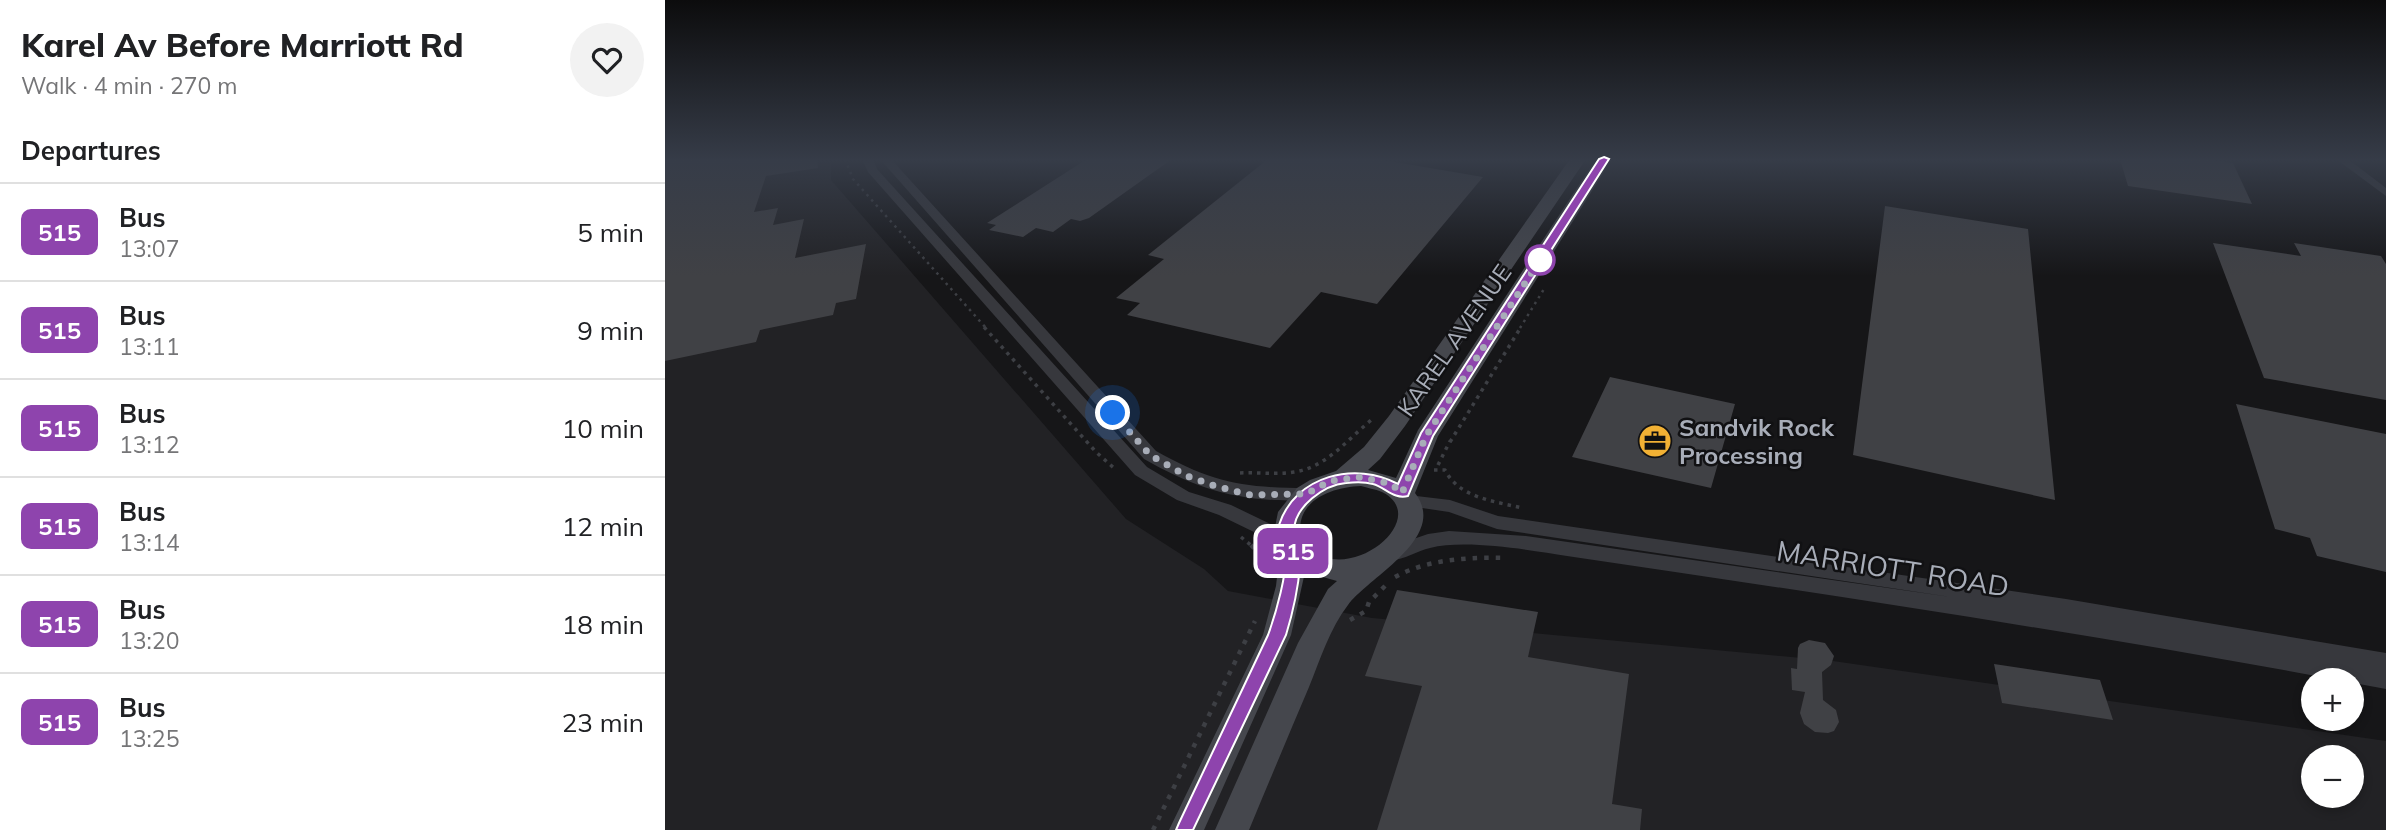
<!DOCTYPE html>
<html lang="en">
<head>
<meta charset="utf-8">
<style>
	body { margin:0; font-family:Mulish,sans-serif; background:#f2f2f2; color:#202124; height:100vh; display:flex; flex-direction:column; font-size:26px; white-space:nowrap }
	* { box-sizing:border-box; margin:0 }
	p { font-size:23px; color:#757577 }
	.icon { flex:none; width:38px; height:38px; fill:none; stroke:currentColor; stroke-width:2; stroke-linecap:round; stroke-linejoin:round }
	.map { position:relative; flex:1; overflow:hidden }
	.drawer { display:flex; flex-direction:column; background:#fff; width:665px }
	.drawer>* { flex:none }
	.badge { padding:0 14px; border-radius:10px; font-size:24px; line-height:46px }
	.controls { position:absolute; left:1636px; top:668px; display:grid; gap:14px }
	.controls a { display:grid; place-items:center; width:63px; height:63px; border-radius:50%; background:#fff; box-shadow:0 4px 10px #0003; font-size:35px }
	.you { position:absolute; width:35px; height:35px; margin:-18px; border:5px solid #fff; border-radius:50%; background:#1a73e8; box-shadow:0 0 0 10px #1a73e833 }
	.map>.badge { position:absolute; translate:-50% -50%; box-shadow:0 0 0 4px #fff }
	h2 { padding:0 21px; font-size:26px; line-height:63px }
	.round { display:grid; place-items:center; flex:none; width:74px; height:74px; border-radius:37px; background:#f2f2f2 }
	.head { display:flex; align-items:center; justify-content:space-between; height:119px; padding:0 21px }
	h1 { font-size:33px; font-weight:800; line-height:52px }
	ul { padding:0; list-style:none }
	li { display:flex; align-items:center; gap:21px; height:98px; padding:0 21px; border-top:2px solid #e0e0e0 }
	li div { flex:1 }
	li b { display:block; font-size:26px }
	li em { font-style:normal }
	li .badge { min-width:77px; font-weight:700; text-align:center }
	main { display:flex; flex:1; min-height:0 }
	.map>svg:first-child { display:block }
	.built { fill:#222225; fill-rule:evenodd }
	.building { fill:#404145 }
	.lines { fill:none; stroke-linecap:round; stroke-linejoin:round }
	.path-far2 { stroke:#3d3f44; stroke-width:2.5; stroke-dasharray:2.5 4.5; stroke-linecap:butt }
	.path-far1 { stroke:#3d3f44; stroke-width:3.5; stroke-dasharray:3.5 5; stroke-linecap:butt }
	.path { stroke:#3d3f44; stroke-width:4.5; stroke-dasharray:4.5 7; stroke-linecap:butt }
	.minor { fill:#37383d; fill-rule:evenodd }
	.secondary { fill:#45474d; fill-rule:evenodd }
	.line { fill:#8e44ad; stroke:#fff; stroke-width:2 }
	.walk { stroke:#a8adb8; stroke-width:7; stroke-dasharray:0 12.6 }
	.stop-dot { fill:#fff; stroke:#8e44ad; stroke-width:3.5 }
	.labels { text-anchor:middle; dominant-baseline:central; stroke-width:5; stroke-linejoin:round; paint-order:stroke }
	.street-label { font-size:24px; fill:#a8adb8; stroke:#111113 }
	.poi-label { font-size:24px; font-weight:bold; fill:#a8adb8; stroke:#111113; text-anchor:start }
	.near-street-label { font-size:28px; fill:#a8adb8; stroke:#111113 }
</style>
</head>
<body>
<main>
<section class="drawer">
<div class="head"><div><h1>Karel Av Before Marriott Rd</h1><p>Walk · 4 min · 270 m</p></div><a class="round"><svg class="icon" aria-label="heart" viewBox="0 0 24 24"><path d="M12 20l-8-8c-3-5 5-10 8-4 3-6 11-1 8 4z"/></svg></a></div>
<h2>Departures</h2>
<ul>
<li><span class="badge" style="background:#8e44ad;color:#fff">515</span><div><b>Bus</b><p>13:07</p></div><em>5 min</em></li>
<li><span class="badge" style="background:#8e44ad;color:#fff">515</span><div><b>Bus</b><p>13:11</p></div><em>9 min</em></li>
<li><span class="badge" style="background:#8e44ad;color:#fff">515</span><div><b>Bus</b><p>13:12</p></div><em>10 min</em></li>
<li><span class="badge" style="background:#8e44ad;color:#fff">515</span><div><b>Bus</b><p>13:14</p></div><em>12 min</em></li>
<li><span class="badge" style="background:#8e44ad;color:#fff">515</span><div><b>Bus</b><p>13:20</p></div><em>18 min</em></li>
<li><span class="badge" style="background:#8e44ad;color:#fff">515</span><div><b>Bus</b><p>13:25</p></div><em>23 min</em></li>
</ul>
</section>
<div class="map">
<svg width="1721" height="830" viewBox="0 0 1721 830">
	<rect width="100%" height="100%" fill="#161618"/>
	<path class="built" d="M0 159H166V180L461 519 539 569 563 591 707 618 1168 661 1721 741V830H0ZM1648 758H1687V796H1648Z"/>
	<path class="building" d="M0 159H152L153 168 101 176 89 212 113 208 108 225 139 219 130 258 201 244 191 299 171 303 168 315 95 330 91 342 0 361Z
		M422 159H507L424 218 415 221 406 219 388 232 371 228 358 237 324 230 331 225 322 223Z
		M603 159H712L818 177 712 304 656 292 605 348 462 315 475 303 451 298 499 259 483 255Z
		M1455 159H1541L1568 163 1587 204 1463 186Z
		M1220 206 1363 229 1390 500 1188 455Z
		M1548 243 1636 256 1629 243 1716 256 1721 264V400L1599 378Z
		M945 377 1070 404 1046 488 907 457Z
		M1571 404 1721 434V572L1652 556 1645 538 1610 529Z
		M732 590 873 612 863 657 964 674 947 804 977 809 975 830H712L757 686 700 676Z
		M1144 640 1160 643 1169 656 1166 665 1157 672 1158 700 1171 710 1174 722 1169 731 1163 733 1150 732 1139 724 1135 713 1140 692 1127 690 1126 668 1132 669 1133 648 1135 644Z
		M1329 664 1435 680 1448 720 1337 703Z"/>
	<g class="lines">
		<path class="path-far2" d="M180 159 188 179 321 328
			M855 328 879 289"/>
		<path class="path-far1" d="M319 327 431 452 450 469
			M785 442 856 327
			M773 465 785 441
			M769 470H780C794 498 829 501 857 508
			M575 473C593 472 611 475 629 472 663 467 683 438 709 418
			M576 537 588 547"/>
		<path class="path" d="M586 545 603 563
			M730 577C763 559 804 557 841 558
			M685 620 701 611 704 602 724 582
			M488 830 590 621"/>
		<path class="minor" d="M197 159H208L212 169 482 467 524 492 566 505 628 535 631 540 628 545 622 547 616 545 554 515 512 500 470 475 203 172Z
			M215 159H226L491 451C546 482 578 488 641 488L647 490 650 494 647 498C635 502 621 500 609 500 560 498 521 483 479 459Z
			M1671 159H1683L1721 188V196Z
			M743 495 785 500 833 516 1401 599 1721 653V671L1611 651 1721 671V689C1452 638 1175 596 902 556 864 550 801 539 765 548 750 551 734 564 719 559L717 554 719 549 763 534 784 531 861 536 1286 597 832 529 784 512 737 505 734 501 737 497Z"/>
		<path class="secondary" d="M905 159H921L740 426 715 459 703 470 731 478 753 430 931 159H947L773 436 750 493C784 537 705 576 683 605 665 628 655 660 644 687 624 734 604 782 584 830H550L633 643 663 589 672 581 640 572 626 635 539 830H504L598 635 611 586 615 550 609 532 613 512 632 488 645 480 671 471 699 447 724 416ZM696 486C702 488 710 489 717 492 767 517 689 584 646 550 638 544 635 537 635 527 637 497 671 487 696 486Z"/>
	</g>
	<linearGradient id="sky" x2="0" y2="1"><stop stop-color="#0c0c0d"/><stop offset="0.58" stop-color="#363c48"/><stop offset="1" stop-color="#363c48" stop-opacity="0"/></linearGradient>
	<rect width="1721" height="276" fill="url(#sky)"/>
	<path class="line" d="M939 157 944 159 768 436 743 496C729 500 720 487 708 484 701 482 689 482 681 483 659 485 630 506 629 530 628 543 636 548 635 566 633 590 628 612 621 635L528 830H511L514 823 603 635C610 616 624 569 620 550 617 541 611 536 614 525 630 475 691 461 733 484L756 433 934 159Z"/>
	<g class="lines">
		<path class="walk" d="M448 413 485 455 522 476 550 486 585 495 641 494 665 481 696 477 726 484 737 493 761 436 875 260"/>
	</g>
	<defs>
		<symbol id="office-disc" viewBox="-11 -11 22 22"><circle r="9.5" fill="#f2b134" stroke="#111113"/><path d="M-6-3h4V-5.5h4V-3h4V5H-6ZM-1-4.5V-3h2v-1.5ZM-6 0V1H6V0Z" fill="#111"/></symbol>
	</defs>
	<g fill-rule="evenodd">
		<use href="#office-disc" x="971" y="422" width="38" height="38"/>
	</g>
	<circle class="stop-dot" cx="875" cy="260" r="14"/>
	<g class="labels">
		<g class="street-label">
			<text transform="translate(789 340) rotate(-55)">KAREL AVENUE</text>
		</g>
		<g class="poi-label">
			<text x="1014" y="427">Sandvik Rock<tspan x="1014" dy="28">Processing</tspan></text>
		</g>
		<g class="near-street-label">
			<text transform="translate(1228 568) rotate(9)">MARRIOTT ROAD</text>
		</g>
	</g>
</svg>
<div class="controls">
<a>+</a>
<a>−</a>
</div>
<div class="you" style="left:448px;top:413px"></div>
<b class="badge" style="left:628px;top:551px;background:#8e44ad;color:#fff">515</b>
</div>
</main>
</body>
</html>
